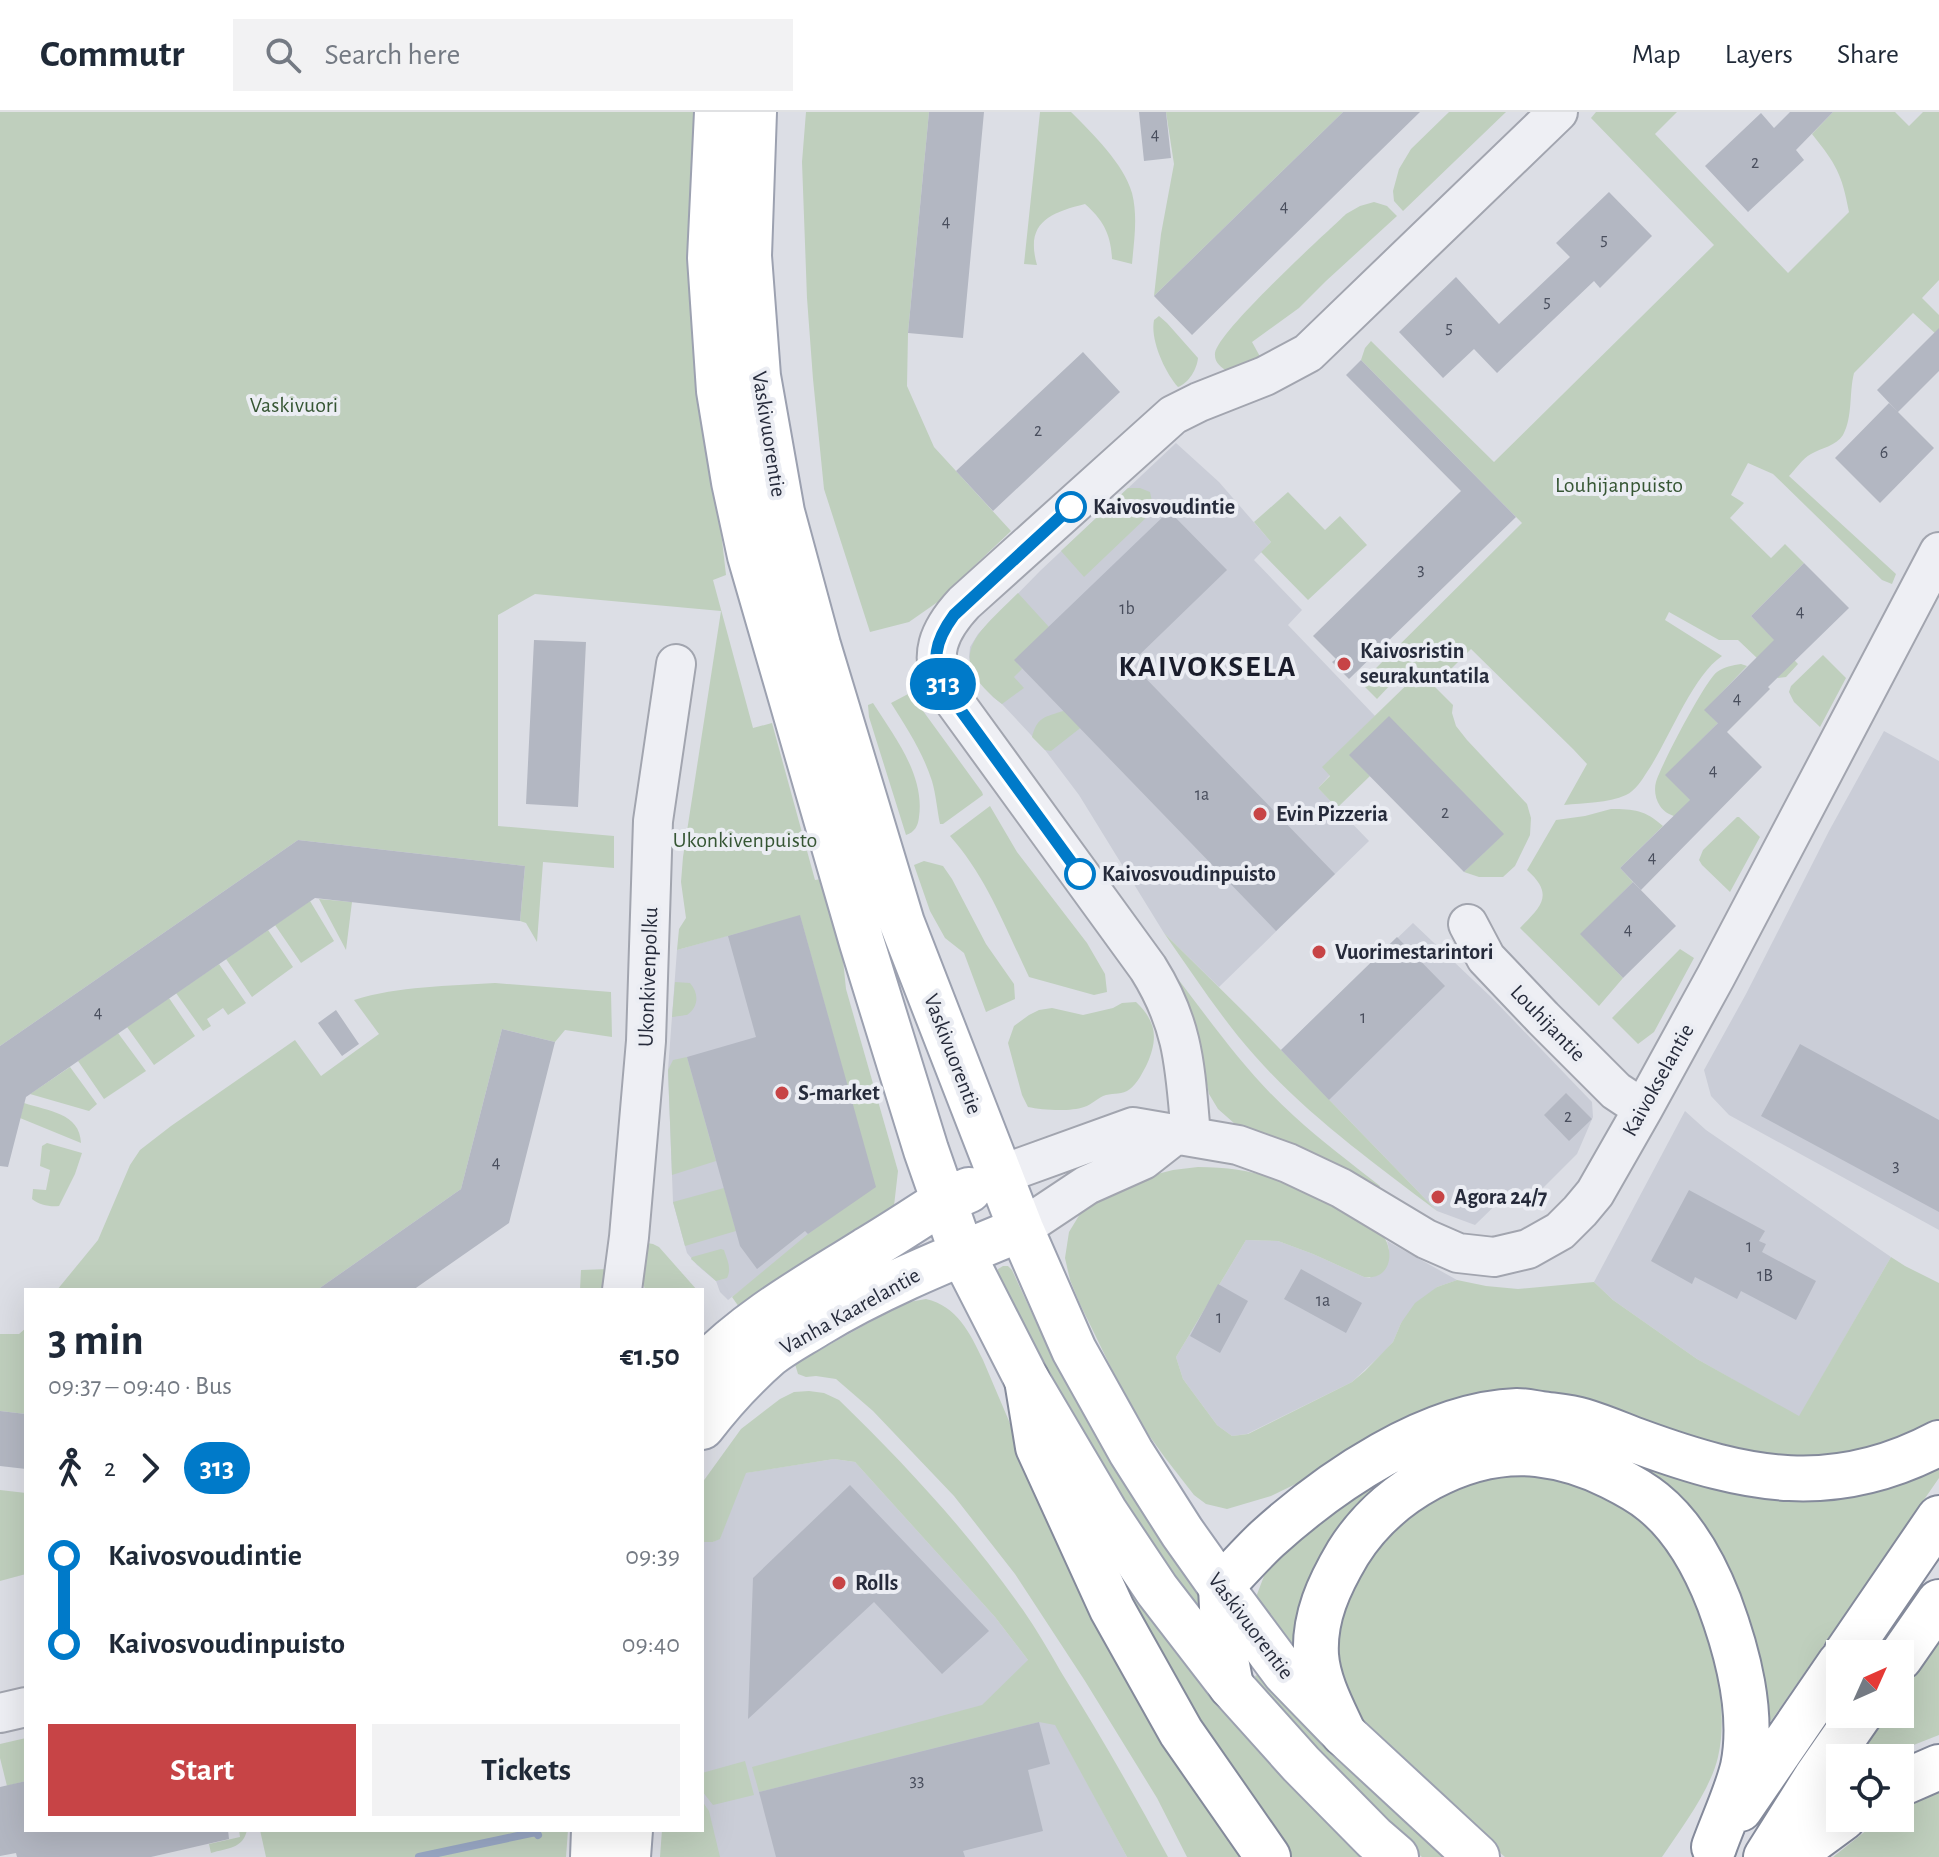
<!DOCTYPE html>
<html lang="en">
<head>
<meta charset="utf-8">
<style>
	body { margin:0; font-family:"Alegreya Sans",sans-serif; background:#f2f2f3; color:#1f2937; height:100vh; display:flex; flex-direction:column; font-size:30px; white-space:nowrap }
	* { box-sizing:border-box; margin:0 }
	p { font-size:26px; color:#747a83 }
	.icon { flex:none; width:44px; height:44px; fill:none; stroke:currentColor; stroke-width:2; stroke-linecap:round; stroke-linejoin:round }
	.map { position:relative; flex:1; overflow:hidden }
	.drawer { position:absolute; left:24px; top:1176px; width:680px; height:544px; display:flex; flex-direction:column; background:#fff; border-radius:0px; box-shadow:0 8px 32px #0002 }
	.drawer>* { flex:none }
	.badge { padding:0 16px; border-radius:26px; font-size:28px; line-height:52px }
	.needle { width:52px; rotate:45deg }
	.buttons { position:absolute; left:1826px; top:1528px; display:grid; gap:16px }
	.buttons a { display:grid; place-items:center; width:88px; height:88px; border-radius:0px; background:#fff; box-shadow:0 8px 32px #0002; font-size:40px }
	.map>.badge { position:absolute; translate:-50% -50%; box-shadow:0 0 0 4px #fff }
	.legs { display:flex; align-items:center; gap:12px; height:88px; padding:0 24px; font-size:26px }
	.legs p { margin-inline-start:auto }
	.overview { display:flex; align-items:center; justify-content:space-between; height:136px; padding:0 24px }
	h1 { font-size:44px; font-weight:600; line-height:60px }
	.action { display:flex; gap:16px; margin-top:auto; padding:16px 24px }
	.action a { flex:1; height:92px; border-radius:0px; background:#c74446; color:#fff; font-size:32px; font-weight:600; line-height:92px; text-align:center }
	.action a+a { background:#f2f2f3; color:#1f2937 }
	ul { padding:0 24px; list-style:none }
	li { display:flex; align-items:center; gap:28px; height:88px; font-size:30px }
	li i { display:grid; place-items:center; width:12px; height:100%; margin:0 10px; background:currentColor }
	li i::after { content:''; width:20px; height:20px; margin:-10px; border:6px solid; border-radius:50%; background:#fff }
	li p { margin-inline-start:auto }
	li:first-child i { background:linear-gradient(#0000 50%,currentColor 0) }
	li:last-child i { background:linear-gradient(currentColor 50%,#0000 0) }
	header { display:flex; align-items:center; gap:48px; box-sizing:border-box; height:112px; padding:0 40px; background:#fff; border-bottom:2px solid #e0e1e3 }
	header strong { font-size:38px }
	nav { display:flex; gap:44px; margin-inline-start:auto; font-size:28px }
	.search { width:560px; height:72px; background:#f2f2f3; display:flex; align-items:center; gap:20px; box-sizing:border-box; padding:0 28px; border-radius:0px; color:#747a83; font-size:30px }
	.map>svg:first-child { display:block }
	.built { fill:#cacdd7 }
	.green { fill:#bfcfbd }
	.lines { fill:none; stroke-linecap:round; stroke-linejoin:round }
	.stream { stroke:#98a7c4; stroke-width:8 }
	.building { fill:#b3b7c2 }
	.minor-casing { stroke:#a2a5af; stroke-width:42 }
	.major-casing { stroke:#9ca1b0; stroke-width:48 }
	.highway-casing { stroke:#848a9b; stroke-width:48 }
	.minor { stroke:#eeeff4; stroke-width:38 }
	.major { stroke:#fff; stroke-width:44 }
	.highway { stroke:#fff; stroke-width:44 }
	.line-1-casing { stroke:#fff; stroke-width:18 }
	.line-1 { stroke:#007ac9; stroke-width:12 }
	.stop-1-dot { fill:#fff; stroke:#007ac9; stroke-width:4 }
	.poi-dot { fill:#c74446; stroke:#ebedf3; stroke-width:3 }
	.labels { text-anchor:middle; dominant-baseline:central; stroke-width:8; stroke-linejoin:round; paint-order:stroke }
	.number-label { font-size:18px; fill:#494e5d }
	.park-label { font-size:22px; fill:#365634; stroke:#ebedf3 }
	.street-label { font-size:22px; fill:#262b3b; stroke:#ebedf3 }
	.stop-label { font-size:22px; font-weight:bold; fill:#262b3b; stroke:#ebedf3; text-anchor:start }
	.poi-label { font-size:22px; font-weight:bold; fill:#262b3b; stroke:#ebedf3; text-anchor:start }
	.district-label { font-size:30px; font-weight:bold; letter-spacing:2px; fill:#191c2b; stroke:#ebedf3 }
</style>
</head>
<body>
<header>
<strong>Commutr</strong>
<div class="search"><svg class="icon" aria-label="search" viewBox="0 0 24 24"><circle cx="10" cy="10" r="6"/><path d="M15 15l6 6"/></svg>Search here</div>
<nav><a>Map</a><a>Layers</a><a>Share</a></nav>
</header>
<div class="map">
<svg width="1939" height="1745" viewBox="0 0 1939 1745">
	<rect width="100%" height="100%" fill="#dcdee5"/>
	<path class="built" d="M1176 331 1219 370 1271 430 1254 448 1302 498 1288 513 1375 604 1323 655 1330 663 1318 676 1369 729 1219 875 1164 821 1079 683 1045 638 1002 592 993 585 972 559 969 545 970 535 978 522 1040 459Z
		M1884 619 1939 649V1118L1729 1003 1711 984 1704 958 1746 882 1829 719Z
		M800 803 876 1075 728 1188 720 1180 716 1169 697 1153 687 1141 673 1090 668 958 677 838Z
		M1413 811 1491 885 1592 990 1593 1005 1577 1042 1528 1091 1513 1076 1475 1113 1437 1099 1281 938Z
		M1685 999 1706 1018 1891 1145 1799 1305 1697 1247 1613 1188 1594 1170Z
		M1246 1128 1278 1129 1313 1142 1364 1165 1370 1166 1389 1137 1387 1129 1457 1168 1437 1175 1401 1211 1393 1230 1385 1239 1352 1270 1247 1322 1232 1324 1217 1313 1183 1267 1176 1245Z
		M834 1347 855 1350 995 1505 1028 1548 1056 1613 1127 1745H680L702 1718V1430H713L720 1426 745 1361Z"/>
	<path class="green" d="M0 0H694L691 65 692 166 726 463 713 468 753 616 772 611 815 768 822 767 841 828 846 877 898 1059 894 1094 885 1111 739 1195 732 1185 808 1122 875 1074 800 804 677 838 679 817 686 806 681 770 683 745 721 499 535 482 498 503V714L614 724V756L543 750 537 830 526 811 520 809 525 754 298 728 0 934Z
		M806 0H929L908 221 907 274 934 335 1011 419 972 456 952 480 909 510 870 520 824 377 813 267 807 186 802 50Z
		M1040 0H1071C1092 21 1124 52 1132 81 1138 105 1134 128 1132 152L1112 147C1111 122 1103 108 1085 92 1049 101 1025 111 1037 153L1024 152Z
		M1166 0H1343L1154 184 1161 122 1174 52Z
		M1449 0H1506L1403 99 1394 89 1393 79 1399 57 1411 37Z
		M1596 0H1677L1655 22 1788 161 1849 100C1842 62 1836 52 1812 22L1833 0H1895L1909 14 1923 0H1939V168L1922 186 1939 203V221L1937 223 1913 201 1854 261C1849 280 1853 305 1843 323 1836 334 1821 336 1811 342 1802 347 1796 357 1789 364L1896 462 1892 472 1882 468 1773 362 1748 351 1731 383 1744 391 1730 406 1771 446 1785 432 1804 451 1751 504 1798 552 1786 565 1778 566 1738 528H1719L1669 500 1665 508 1722 544C1692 564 1669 628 1647 660 1642 668 1635 679 1626 683 1608 691 1584 691 1564 693L1587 652 1573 637 1471 537 1434 574 1453 593 1452 601 1456 614 1467 628 1527 692 1531 706 1530 723 1515 754 1503 765H1479L1464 760 1503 722 1350 643 1370 664 1337 696 1318 676 1330 664 1322 655 1421 559 1412 550 1377 587 1361 571 1522 411 1361 248 1365 236 1371 229 1494 350 1714 133 1591 6Z
		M1374 90 1387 94 1397 104 1326 169 1299 196 1252 230 1263 250 1228 260C1221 255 1214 251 1215 241 1218 219 1324 123 1346 102L1360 94Z
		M1159 204 1167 211 1198 246C1197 257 1189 271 1178 275 1165 260 1150 228 1154 208Z
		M1128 376H1140L1150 380 1153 394 1150 402 1084 465 1061 439Z
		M1288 380 1325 418 1340 404 1367 433 1308 488 1261 440 1271 430 1254 410Z
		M1018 481 1049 515 1015 548 1022 557 1014 565 1024 576 1002 592C941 545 978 521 1018 481Z
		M1823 543 1846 566 1820 615 1794 590 1789 580 1791 574Z
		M1741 552 1747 554 1705 598 1718 611 1666 663 1709 707 1706 711C1692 708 1668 707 1660 694 1655 687 1654 677 1656 670 1661 653 1705 569 1717 560 1724 555 1733 553 1741 552Z
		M910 581 982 680 983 683 943 712H940C937 697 936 683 932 669 923 641 907 616 891 591Z
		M873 591C894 624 925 663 919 705 918 714 915 720 906 723L869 605 868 593Z
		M1063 599 1088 610 1051 639 1045 638 1032 625C1037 605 1045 605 1063 599Z
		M990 694 1017 740 1087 831 1105 862 1107 880 1094 883 1029 865C1006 817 986 764 950 724Z
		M1611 697C1634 697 1645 698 1663 714L1620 756 1633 770 1581 822 1623 866 1599 894 1520 816C1541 794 1555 783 1527 758L1556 708 1585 704Z
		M1737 705H1739L1760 725 1730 780 1702 753 1699 748 1703 738Z
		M924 749 943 754 952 767 986 832 1014 872 1015 887 986 900 964 841 945 826 930 799 914 753Z
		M319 787 352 790 346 838Z
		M310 789 334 829 301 851 275 813Z
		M268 818 293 855 252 885 226 847Z
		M1164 821 1250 906 1437 1099C1374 1051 1308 1004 1255 944 1221 906 1193 862 1164 821Z
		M1680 837 1694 846 1654 920 1638 932 1612 906Z
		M219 852 246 891 228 903 223 896 207 907 211 914 203 919 176 881Z
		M1178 867C1214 914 1249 964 1294 1004 1321 1029 1351 1051 1380 1074L1378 1079 1278 1028 1235 1012 1218 997 1209 982 1202 949 1175 868Z
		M675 870 690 871C699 881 699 895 687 903 685 903 674 905 672 905Z
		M495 871 611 880 612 925 565 918 555 930 502 917 461 1077 317 1178H57L98 1128 130 1053 140 1038 171 1014 295 928 321 964 379 922 354 888C399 874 448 874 495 871Z
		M169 886 195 924 154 953 127 915Z
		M1136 890C1157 910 1158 927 1147 952 1143 960 1137 972 1130 977 1122 983 1114 981 1106 983 1098 985 1092 993 1084 995 1070 1000 1042 998 1028 995L1022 983 1008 931 1014 914 1029 903 1039 898 1052 896 1083 903 1113 896 1122 891Z
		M118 921 146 959 104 987 78 949Z
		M687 945 716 1049 672 1063 668 958 673 948Z
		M70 955 97 992 89 999 30 982Z
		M24 991C48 999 80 1001 81 1031L20 1006Z
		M47 1031 82 1041 75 1062 59 1094C50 1095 39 1093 32 1087L33 1077 46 1078 50 1058 40 1054 42 1034Z
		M1198 1055C1273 1055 1317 1083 1379 1119 1396 1135 1393 1169 1364 1165L1313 1142 1278 1129 1246 1128 1176 1245 1183 1267 1217 1313 1232 1324 1248 1322 1352 1270 1365 1259 1393 1230 1401 1211 1415 1191 1437 1175 1457 1168 1486 1174 1518 1177 1594 1170 1613 1188 1697 1247 1799 1304 1891 1145 1905 1154 1939 1171V1313L1902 1334 1798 1354 1439 1295 1379 1319 1306 1367 1271 1384 1227 1397 1206 1392 1194 1383 1166 1347 1148 1322 1118 1270 1079 1190 1070 1168 1065 1146 1069 1120 1083 1097 1126 1070 1173 1058Z
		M724 1076 736 1119 685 1134 673 1090Z
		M647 1131 653 1132 659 1135 697 1178H645L643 1170Z
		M721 1137 724 1138C727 1148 732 1156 727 1166L716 1169 691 1147 692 1145Z
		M1003 1154H1008L1012 1158C1045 1231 1081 1304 1124 1372 1150 1413 1180 1453 1209 1493L1205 1509 1092 1349 996 1164 998 1157Z
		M609 1157 602 1178H580L581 1158Z
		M926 1187C957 1194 970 1221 983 1248L1091 1502 1247 1745H1187L1157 1686 1085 1569 1015 1462 954 1384 873 1299 836 1267 816 1264 806 1265 798 1262 795 1252 800 1249 897 1195 909 1190Z
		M26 1216V1302L0 1299V1222H19Z
		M809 1279 824 1281 839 1288C906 1353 969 1421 1023 1498 1037 1518 1049 1539 1061 1560 1099 1621 1134 1682 1168 1745H1127L1055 1613 1039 1610 759 1680 752 1655 982 1593 1028 1548 995 1505 855 1350 834 1347 746 1361 720 1427 713 1430H702V1371L741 1317 780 1287 794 1280Z
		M1468 1319 1689 1360 1939 1351V1366L1771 1609 1765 1604 1674 1393 1450 1341 1297 1531H1292L1275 1517 1262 1502 1256 1485 1264 1464 1274 1448 1335 1390Z
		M1503 1363C1535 1365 1567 1367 1598 1380 1619 1389 1650 1413 1664 1432 1701 1484 1733 1581 1718 1645 1710 1679 1682 1715 1662 1745H1505L1460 1707 1370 1617 1355 1600 1339 1557 1335 1525 1352 1465 1374 1433 1421 1391 1463 1374Z
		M0 1378 26 1381V1462L0 1469Z
		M1096 1422 1177 1543 1268 1646 1367 1745H1288L1169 1573Z
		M1939 1530V1623L1911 1634 1891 1646H1858L1889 1602H1900V1586Z
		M1259 1562 1448 1745H1422L1384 1711 1267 1588 1255 1564Z
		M26 1626V1669L7 1674 0 1646V1632Z
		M745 1649 754 1683 713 1693 702 1679V1661Z
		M1939 1675V1745H1833L1882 1706H1900V1695Z
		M702 1689 709 1699 720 1745H660L662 1718H702Z
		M239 1718H247C243 1737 227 1736 211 1741L209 1732 240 1725Z
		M260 1718H568L566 1745H266Z"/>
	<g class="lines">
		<path class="stream" d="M419 1745 536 1720 538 1723"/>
	</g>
	<path class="building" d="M929 0H984L963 226 908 221Z
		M1139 0H1166L1171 46 1144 49Z
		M1343 0H1420L1192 223 1154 184Z
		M1790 0H1833L1796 38 1804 48 1748 100 1705 54 1761 1 1774 16Z
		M1609 80 1652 124 1600 176 1594 169 1497 261 1474 237 1443 266 1399 220 1456 165 1499 212 1570 145 1556 131Z
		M1939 216V259L1898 300 1877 278Z
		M1083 240 1120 280 993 399 956 359Z
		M1361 248 1516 405 1349 567 1332 550 1336 547 1313 524 1461 379 1346 263Z
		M1889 291 1934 336 1880 391 1835 346Z
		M1169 399 1227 458 1131 551 1335 762 1276 819 1014 548Z
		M1804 451 1849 496 1768 575 1770 577 1727 620 1704 598 1774 528 1751 504Z
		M534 528 586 530 578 695 526 692Z
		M1389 604 1504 722 1464 760 1349 643Z
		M1718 611 1762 655 1641 778 1620 756 1690 688 1665 663Z
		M298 728 525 754 520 809 315 786 26 985 8 1055 0 1054V934Z
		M1633 770 1676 814 1623 866 1580 822Z
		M800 803 876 1075 808 1122 805 1119 757 1157 740 1134 687 945 756 925 728 824Z
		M1397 825 1445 874 1329 988 1281 938Z
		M336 898 359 932 342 944 318 911Z
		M502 917 555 930 509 1111 413 1178H317L461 1077Z
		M1800 932 1939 1008V1100L1761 1004Z
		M1566 981 1592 1007 1569 1029 1544 1003Z
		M1689 1078 1765 1119 1759 1129 1766 1132 1762 1140 1816 1169 1796 1208 1741 1179 1737 1187 1695 1165 1692 1172 1651 1149Z
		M1301 1157 1362 1191 1346 1221 1284 1187Z
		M1218 1172 1248 1189 1220 1241 1190 1224Z
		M0 1299 26 1302V1357L0 1354Z
		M850 1373 989 1519 942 1562 874 1490 748 1607 753 1466Z
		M1039 1610 1050 1652 1028 1658 1043 1719 963 1739 965 1745H776L759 1680Z
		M26 1669V1718H228L229 1727 151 1745H17L16 1741 0 1744V1675Z"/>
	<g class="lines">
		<defs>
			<path id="minor" d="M1468 812 1486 846 1543 906 1616 979 1643 997
				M1191 1024C1185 957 1185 915 1148 856L946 578C927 544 939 518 964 491L1173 303 1199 290 1265 264 1308 241 1558 0
				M1000 1063 1133 1015 1238 1033 1288 1051 1341 1076 1426 1127 1458 1141 1494 1145 1528 1137 1560 1119 1580 1099 1595 1081 1643 997 1716 864 1939 440
				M1021 1117 1087 1073 1143 1048 1175 1023
				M622 1178 629 1125 646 929 653 709 676 552
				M0 1601 26 1595"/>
			<path id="major" d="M717 0 710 146 719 279 734 370 750 444 862 831 926 1038 962 1141 1027 1268 1105 1400 1157 1478 1231 1574 1301 1652 1374 1726 1396 1745
				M754 0 749 144 758 264 782 400 818 533 902 811 1021 1117 1074 1238 1131 1340 1182 1420 1221 1475 1285 1561 1344 1622 1477 1745
				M702 1256C749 1207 809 1174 866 1138 893 1122 918 1105 944 1089L969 1078
				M702 1315C721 1290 745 1264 769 1243 783 1232 800 1223 816 1213 880 1174 951 1146 1021 1117
				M593 1745 594 1718
				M628 1745 630 1718"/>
			<path id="highway" d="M1027 1268 1038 1335 1112 1497 1181 1620 1268 1745
				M1846 1542 1939 1406
				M1900 1546 1939 1490
				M1231 1574 1224 1537 1221 1475C1236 1459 1251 1442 1267 1427 1331 1369 1429 1302 1517 1299 1525 1299 1534 1301 1541 1302 1555 1304 1570 1305 1583 1309 1603 1315 1621 1323 1640 1330 1747 1369 1833 1387 1939 1331
				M1344 1622C1333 1598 1318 1571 1316 1543 1314 1505 1329 1473 1348 1441 1386 1380 1464 1335 1537 1342 1563 1345 1589 1353 1612 1365 1626 1372 1641 1380 1653 1390 1684 1415 1705 1454 1719 1490 1738 1541 1754 1601 1743 1655 1737 1680 1723 1710 1714 1735
				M1900 1672 1939 1655
				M1740 1697 1840 1551
				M1766 1745 1817 1664 1860 1602
				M1790 1745 1843 1706"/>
		</defs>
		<use href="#minor" class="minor-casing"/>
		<use href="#major" class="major-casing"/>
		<use href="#highway" class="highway-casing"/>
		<use href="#minor" class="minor"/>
		<use href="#major" class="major"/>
		<use href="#highway" class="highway"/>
	</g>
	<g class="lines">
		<defs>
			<path id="line-1" d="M1071 395 954 503C935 529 930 549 946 578L1080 762"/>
		</defs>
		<use href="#line-1" class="line-1-casing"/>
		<use href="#line-1" class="line-1"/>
	</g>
	<g class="stop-1-dot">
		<circle cx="1071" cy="395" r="14"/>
		<circle cx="1080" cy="762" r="14"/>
	</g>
	<g class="poi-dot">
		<circle cx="1344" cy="552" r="8"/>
		<circle cx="1260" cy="702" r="8"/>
		<circle cx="1319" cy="840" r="8"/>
		<circle cx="782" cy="981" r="8"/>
		<circle cx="1438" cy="1085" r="8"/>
		<circle cx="839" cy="1471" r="8"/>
	</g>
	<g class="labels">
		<g class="number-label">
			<text x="1155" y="23">4</text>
			<text x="1755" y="51">2</text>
			<text x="1284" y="95">4</text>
			<text x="946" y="110">4</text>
			<text x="1604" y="128">5</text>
			<text x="1547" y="190">5</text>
			<text x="1449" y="216">5</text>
			<text x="1038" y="319">2</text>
			<text x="1884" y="341">6</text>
			<text x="1421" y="458">3</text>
			<text x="1127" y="497">1b</text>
			<text x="1800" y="500">4</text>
			<text x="1737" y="587">4</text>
			<text x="1713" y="659">4</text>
			<text x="1202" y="683">1a</text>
			<text x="1445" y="701">2</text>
			<text x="1652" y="746">4</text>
			<text x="1628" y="818">4</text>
			<text x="98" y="901">4</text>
			<text x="1363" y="906">1</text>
			<text x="1568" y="1005">2</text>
			<text x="496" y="1051">4</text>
			<text x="1896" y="1054">3</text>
			<text x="1749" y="1135">1</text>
			<text x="1765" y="1164">1B</text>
			<text x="1323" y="1189">1a</text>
			<text x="1219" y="1206">1</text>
			<text x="917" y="1669">33</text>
		</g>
		<g class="park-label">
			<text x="294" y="293">Vaskivuori</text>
			<text x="1619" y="373">Louhijanpuisto</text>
			<text x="745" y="728">Ukonkivenpuisto</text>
		</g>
		<g class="street-label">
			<text transform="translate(769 322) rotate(81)">Vaskivuorentie</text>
			<text transform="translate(648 865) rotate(-88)">Ukonkivenpolku</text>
			<text transform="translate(1548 911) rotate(46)">Louhijantie</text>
			<text transform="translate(953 942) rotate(69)">Vaskivuorentie</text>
			<text transform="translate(1658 968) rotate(-61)">Kaivokselantie</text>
			<text transform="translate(850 1199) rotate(-29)">Vanha Kaarelantie</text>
			<text transform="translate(1251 1514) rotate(53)">Vaskivuorentie</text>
		</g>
		<g class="stop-label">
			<text x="1093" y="395">Kaivosvoudintie</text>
			<text x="1102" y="762">Kaivosvoudinpuisto</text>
		</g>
		<g class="poi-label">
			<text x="1360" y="539">Kaivosristin<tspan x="1360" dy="25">seurakuntatila</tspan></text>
			<text x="1276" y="702">Evin Pizzeria</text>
			<text x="1335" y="840">Vuorimestarintori</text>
			<text x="798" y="981">S-market</text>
			<text x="1454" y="1085">Agora 24/7</text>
			<text x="855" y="1471">Rolls</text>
		</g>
		<g class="district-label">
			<text x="1208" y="555">KAIVOKSELA</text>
		</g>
	</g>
</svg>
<div class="buttons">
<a><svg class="needle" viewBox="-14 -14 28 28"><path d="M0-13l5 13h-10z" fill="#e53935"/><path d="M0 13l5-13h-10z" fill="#747a83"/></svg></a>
<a><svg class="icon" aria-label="locate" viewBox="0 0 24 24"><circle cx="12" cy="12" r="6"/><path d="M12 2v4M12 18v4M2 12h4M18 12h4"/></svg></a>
</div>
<b class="badge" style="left:943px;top:572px;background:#007ac9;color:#fff">313</b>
<section class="drawer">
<div class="overview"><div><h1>3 min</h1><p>09:37 – 09:40 · Bus</p></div><b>€1.50</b></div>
<div class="legs"><svg class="icon" aria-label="walk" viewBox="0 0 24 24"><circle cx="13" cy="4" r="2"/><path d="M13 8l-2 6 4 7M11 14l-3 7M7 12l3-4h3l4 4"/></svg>2<svg class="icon" aria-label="forward" viewBox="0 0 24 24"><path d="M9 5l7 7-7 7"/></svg><b class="badge" style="background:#007ac9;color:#fff">313</b></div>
<ul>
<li><i style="color:#007ac9"></i><b>Kaivosvoudintie</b><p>09:39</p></li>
<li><i style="color:#007ac9"></i><b>Kaivosvoudinpuisto</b><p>09:40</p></li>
</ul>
<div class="action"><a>Start</a><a>Tickets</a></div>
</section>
</div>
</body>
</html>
